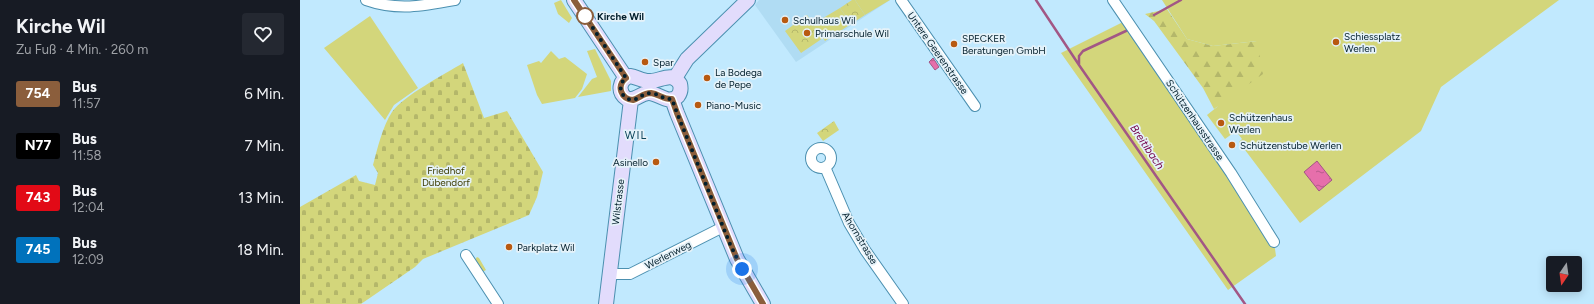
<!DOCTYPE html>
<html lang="de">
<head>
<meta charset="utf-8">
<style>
	body { margin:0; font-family:Figtree,sans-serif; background:#242831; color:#f1f3f6; height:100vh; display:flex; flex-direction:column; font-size:15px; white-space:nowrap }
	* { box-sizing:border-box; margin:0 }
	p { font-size:13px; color:#9ea1a6 }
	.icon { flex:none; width:22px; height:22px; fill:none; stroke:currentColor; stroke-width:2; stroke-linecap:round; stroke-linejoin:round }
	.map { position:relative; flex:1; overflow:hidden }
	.drawer { display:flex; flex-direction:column; background:#171b24; width:300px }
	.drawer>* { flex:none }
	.badge { padding:0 8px; border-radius:3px; font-size:14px; line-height:26px }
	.needle { width:26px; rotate:193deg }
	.buttons { position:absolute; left:1246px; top:256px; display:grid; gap:8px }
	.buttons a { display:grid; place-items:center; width:36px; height:36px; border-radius:4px; background:#171b24; box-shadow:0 2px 10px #0003; font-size:20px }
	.you { position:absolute; width:20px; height:20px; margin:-10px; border:3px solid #fff; border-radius:50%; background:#1a73e8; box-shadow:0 0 0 6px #1a73e833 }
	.map>.badge { position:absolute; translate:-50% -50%; box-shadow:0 0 0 2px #fff }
	.round { display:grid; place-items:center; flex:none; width:42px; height:42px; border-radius:4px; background:#242831 }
	.head { display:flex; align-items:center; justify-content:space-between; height:68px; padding:0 16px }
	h1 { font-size:19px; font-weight:700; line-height:30px }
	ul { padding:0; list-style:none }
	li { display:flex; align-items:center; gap:12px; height:52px; padding:0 16px }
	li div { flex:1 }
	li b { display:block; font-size:15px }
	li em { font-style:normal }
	li .badge { min-width:44px; font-weight:700; text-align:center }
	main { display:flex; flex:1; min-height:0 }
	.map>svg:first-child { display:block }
	.built { fill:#b0dcf3 }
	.grass { fill:#d3d67b }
	.forest { fill:url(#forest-firs) }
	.cemetery { fill:url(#cemetery-stones) }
	.park { fill:url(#park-crowns) }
	.water { fill:url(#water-ripples); stroke:#a25785 }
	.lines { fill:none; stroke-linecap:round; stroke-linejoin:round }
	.stream { stroke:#a25785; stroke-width:2.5 }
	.street-casing { stroke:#4c90b0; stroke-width:12 }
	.secondary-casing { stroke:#4c90b0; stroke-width:16 }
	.street { stroke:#fff; stroke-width:10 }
	.secondary { stroke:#e2dcfc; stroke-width:14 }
	.line-casing { stroke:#fff; stroke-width:9 }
	.line { stroke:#8b5e3c; stroke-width:6 }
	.walk { stroke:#021e2b; stroke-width:4; stroke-dasharray:0 7.2 }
	.stop-dot { fill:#fff; stroke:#8b5e3c; stroke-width:2 }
	.poi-dot { fill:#b85910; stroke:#e5f2f9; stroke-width:1.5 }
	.labels { text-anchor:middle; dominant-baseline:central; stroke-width:3.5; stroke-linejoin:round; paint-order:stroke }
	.stop-label { font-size:10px; font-weight:bold; fill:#021e2b; stroke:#e5f2f9; text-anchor:start }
	.poi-label { font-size:10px; fill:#021e2b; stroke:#e5f2f9; text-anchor:start }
	.street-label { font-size:10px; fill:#021e2b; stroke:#e5f2f9 }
	.park-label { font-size:10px; fill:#3d3d00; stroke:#e5f2f9 }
	.neighbourhood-label { font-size:11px; letter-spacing:1px; fill:#0a4359; stroke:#e5f2f9 }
	.water-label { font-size:11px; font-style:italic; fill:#730049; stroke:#e5f2f9 }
</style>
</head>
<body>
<main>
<section class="drawer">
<div class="head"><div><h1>Kirche Wil</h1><p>Zu Fuß · 4 Min. · 260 m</p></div><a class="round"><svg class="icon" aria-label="heart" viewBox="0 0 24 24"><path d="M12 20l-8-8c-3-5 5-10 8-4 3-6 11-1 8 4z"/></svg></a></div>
<ul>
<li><span class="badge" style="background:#8b5e3c;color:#fff">754</span><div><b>Bus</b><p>11:57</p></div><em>6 Min.</em></li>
<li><span class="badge" style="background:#000;color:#fff">N77</span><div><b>Bus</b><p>11:58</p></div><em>7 Min.</em></li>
<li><span class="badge" style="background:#e20a16;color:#fff">743</span><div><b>Bus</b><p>12:04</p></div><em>13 Min.</em></li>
<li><span class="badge" style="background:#0072bc;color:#fff">745</span><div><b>Bus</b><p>12:09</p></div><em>18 Min.</em></li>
</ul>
</section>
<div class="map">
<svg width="1294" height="304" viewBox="0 0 1294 304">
	<defs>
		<pattern id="forest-firs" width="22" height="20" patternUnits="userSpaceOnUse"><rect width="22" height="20" fill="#d3d67b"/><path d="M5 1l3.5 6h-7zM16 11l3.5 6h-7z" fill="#b4b76a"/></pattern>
		<pattern id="cemetery-stones" width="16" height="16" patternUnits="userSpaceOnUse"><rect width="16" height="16" fill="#d3d67b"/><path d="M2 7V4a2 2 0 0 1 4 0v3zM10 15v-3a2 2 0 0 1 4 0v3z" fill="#b4b76a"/></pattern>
		<pattern id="park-crowns" width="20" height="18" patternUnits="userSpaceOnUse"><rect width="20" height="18" fill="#d3d67b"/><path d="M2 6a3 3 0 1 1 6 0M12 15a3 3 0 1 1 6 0" fill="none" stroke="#b4b76a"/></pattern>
		<pattern id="water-ripples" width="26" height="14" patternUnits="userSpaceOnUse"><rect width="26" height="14" fill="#e66fab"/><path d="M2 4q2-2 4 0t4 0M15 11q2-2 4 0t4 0" fill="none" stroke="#b85b8b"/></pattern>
	</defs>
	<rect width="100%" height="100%" fill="#c1e9fe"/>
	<path class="built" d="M459 0H590L496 62 455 5Z"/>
	<path class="grass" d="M261 0 272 18 269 23 258 14 254 3Z
		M555 0H590L565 15Z
		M862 0H1259L1141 87 1121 131 1000 223 939 142 942 139 936 131 925 139 907 115 917 107 957 41 913 46 887 39Z
		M540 8 551 24 525 41 513 24Z
		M70 16 118 88 94 105 85 120 24 48Z
		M827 20 974 242 976 256 928 290 761 53Z
		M295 49 311 81V91L278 97 292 79 297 77 287 51Z
		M251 51 259 59 265 57 287 74 282 89 275 98 242 104 237 95 227 65 239 61 241 63Z
		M177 257 179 258 186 270 179 274 174 261Z"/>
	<path class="forest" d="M867 9 887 39 913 46 957 41 963 74 914 109 903 88 854 21 845 14Z"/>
	<path class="cemetery" d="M163 63 184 118 207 111 243 172 237 197 229 215 123 259 115 267 61 304H0V207L56 175 59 181 75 185 78 173 73 165C77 150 83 125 92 112 103 96 145 74 163 63Z"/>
	<path class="park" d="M552 0H555L565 15 551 24 540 8Z
		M507 15 523 38 501 53 485 31Z
		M534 121 539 130 523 141 517 133Z"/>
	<path class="water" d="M633 58 639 67 635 70 629 62Z
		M1017 161 1032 180 1019 191 1004 172Z"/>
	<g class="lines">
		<path class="stream" d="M736 0 779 65 945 304
			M854 15 881 0
			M779 64V56L783 51 828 30"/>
		<defs>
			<path id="street" d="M66 0C97 11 123 6 155 0
				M601 0 675 106
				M813 0 931 173 974 242
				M511 158a10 10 0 1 1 20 0a10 10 0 1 1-20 0Z
				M525 167 549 223 565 250 603 304
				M166 255 198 304
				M310 274H330L423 227"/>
			<path id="secondary" d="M274 0 326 78
				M330 76C337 77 342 81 349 81 360 82 372 70 380 84 381 88 381 92 378 96 368 106 358 92 348 93 339 94 336 101 327 99 317 92 319 80 330 76Z
				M375 78 387 59 448 0
				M372 99 377 113 437 259 463 304
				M306 304 331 100"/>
		</defs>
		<use href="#street" class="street-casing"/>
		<use href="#secondary" class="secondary-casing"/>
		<use href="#street" class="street"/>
		<use href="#secondary" class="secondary"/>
	</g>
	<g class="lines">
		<defs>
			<path id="line" d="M274 0 326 78C316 86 321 99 333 100 340 98 343 93 351 93 359 94 364 100 372 99L377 113 437 259 463 304"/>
		</defs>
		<use href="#line" class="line-casing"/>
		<use href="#line" class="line"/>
		<path class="walk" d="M285 16 326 78C316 86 321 99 333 100 340 98 343 93 351 93 359 94 364 100 372 99L377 113 430 244 442 269"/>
	</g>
	<circle class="stop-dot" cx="285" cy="16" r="8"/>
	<g class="poi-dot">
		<circle cx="485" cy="20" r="4"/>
		<circle cx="507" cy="33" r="4"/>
		<circle cx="1036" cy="42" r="4"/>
		<circle cx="654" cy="44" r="4"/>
		<circle cx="345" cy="62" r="4"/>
		<circle cx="407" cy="78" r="4"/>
		<circle cx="398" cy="105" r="4"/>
		<circle cx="921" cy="123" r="4"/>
		<circle cx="932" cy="145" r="4"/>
		<circle cx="356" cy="162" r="4"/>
		<circle cx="209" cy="247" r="4"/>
	</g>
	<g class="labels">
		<g class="stop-label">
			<text x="297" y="16">Kirche Wil</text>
		</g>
		<g class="poi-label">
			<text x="493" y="20">Schulhaus Wil</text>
			<text x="515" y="33">Primarschule Wil</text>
			<text x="1044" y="36">Schiessplatz<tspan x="1044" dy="12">Werlen</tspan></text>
			<text x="662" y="38">SPECKER<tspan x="662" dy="12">Beratungen GmbH</tspan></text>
			<text x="353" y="62">Spar</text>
			<text x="415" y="72">La Bodega<tspan x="415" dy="12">de Pepe</tspan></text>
			<text x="406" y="105">Piano-Music</text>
			<text x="929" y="117">Schützenhaus<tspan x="929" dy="12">Werlen</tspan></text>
			<text x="940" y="145">Schützenstube Werlen</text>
			<text x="348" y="162" text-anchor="end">Asinello</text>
			<text x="217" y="247">Parkplatz Wil</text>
		</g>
		<g class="street-label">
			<text transform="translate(638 53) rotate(55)">Untere Geerenstrasse</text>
			<text transform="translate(895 120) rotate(56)">Schützenhausstrasse</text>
			<text transform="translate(318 202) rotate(-83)">Wilstrasse</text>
			<text transform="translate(560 238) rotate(59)">Ahornstrasse</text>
			<text transform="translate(368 255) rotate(-27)">Werlenweg</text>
		</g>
		<g class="park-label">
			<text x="146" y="170">Friedhof<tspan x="146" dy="12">Dübendorf</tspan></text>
		</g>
		<g class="neighbourhood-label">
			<text x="336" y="135">WIL</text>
		</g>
		<g class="water-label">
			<text transform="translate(847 147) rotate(56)">Breitibach</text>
		</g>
	</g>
</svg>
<div class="buttons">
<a><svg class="needle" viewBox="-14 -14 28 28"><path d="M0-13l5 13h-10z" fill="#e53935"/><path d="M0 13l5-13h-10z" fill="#9ea1a6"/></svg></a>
</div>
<div class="you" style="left:442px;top:269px"></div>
</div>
</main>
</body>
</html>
